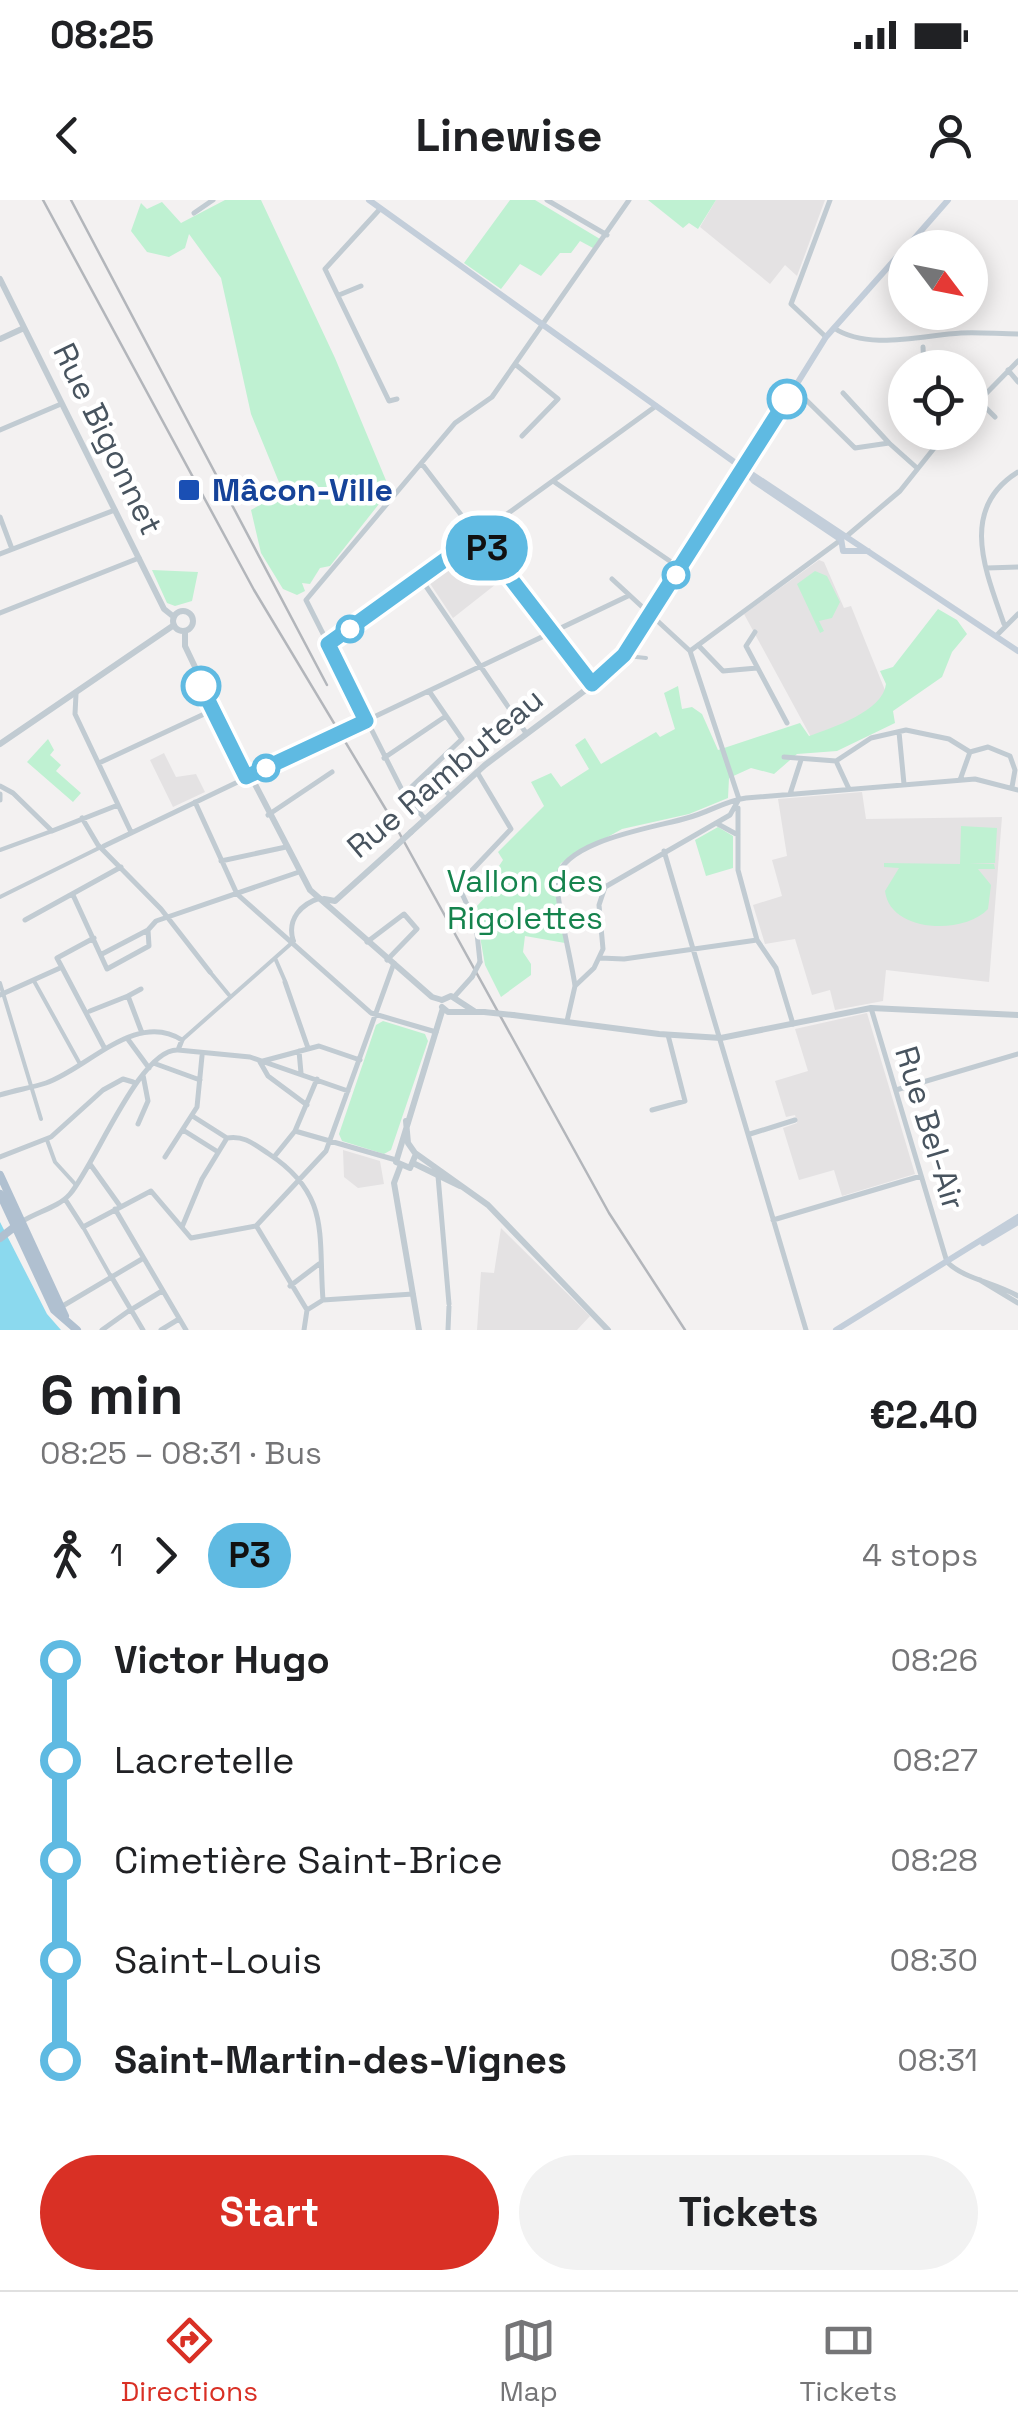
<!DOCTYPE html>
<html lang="en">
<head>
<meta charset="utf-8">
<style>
	body { margin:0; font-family:"Space Grotesk",sans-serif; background:#f2f2f2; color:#202124; height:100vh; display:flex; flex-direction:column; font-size:38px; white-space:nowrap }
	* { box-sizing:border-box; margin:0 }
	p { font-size:32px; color:#757577 }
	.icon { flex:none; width:55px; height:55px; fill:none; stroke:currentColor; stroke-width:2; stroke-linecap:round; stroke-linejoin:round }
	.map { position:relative; height:1130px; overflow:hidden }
	.panel { display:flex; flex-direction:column; background:#fff; flex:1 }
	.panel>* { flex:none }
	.badge { padding:0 20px; border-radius:32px; font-size:35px; line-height:65px }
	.needle { width:65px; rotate:122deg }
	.fabs { position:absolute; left:888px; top:30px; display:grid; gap:20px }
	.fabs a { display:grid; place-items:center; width:100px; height:100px; border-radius:50%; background:#fff; box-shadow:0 5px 25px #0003; font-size:50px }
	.map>.badge { position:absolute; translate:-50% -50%; box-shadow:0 0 0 5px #fff }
	.legs { display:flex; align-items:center; gap:15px; height:110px; padding:0 40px; font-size:32px }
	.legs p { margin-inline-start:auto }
	.summary { display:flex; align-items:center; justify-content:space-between; height:170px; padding:0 40px }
	h1 { font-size:55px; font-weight:700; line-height:75px }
	.cta { display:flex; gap:20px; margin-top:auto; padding:20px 40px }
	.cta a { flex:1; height:115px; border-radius:60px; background:#d93025; color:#fff; font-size:40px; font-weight:700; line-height:115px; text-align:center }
	.cta a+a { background:#f2f2f2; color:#202124 }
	ul { padding:0 40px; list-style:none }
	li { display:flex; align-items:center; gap:35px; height:100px; font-size:38px }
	li i { display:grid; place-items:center; width:15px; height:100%; margin:0 12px; background:currentColor }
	li i::after { content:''; width:25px; height:25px; margin:-12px; border:8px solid; border-radius:50%; background:#fff }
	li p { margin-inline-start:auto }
	li:first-child i { background:linear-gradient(#0000 50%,currentColor 0) }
	li:last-child i { background:linear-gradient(currentColor 50%,#0000 0) }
	.status { display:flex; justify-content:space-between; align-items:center; height:70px; padding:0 50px; background:#fff; direction:ltr }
	.status svg { height:28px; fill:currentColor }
	header { display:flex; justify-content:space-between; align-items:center; height:130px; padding:0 40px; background:#fff; font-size:45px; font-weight:700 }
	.menu { display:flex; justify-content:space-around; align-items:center; height:140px; border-top:2px solid #e0e0e0; background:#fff; font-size:28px; color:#757577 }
	.menu a { display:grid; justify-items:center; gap:5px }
	.menu .selected { color:#d93025 }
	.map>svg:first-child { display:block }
	.education { fill:#e4e2e3 }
	.green { fill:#bff1d2 }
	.water { fill:#8bd9ee }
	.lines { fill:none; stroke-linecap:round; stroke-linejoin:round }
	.pedestrian { stroke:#c1cbd2; stroke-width:4 }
	.minor { stroke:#c1cbd2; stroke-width:5 }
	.tertiary { stroke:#c1cbd2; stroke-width:6 }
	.secondary { stroke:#c3ceda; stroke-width:6 }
	.primary { stroke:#b0c0d0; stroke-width:8 }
	.rail { stroke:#b3b6bb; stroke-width:2.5 }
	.minor-bridge { stroke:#c1cbd2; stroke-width:5 }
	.tertiary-bridge { stroke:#c1cbd2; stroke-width:6 }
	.line-1-casing { stroke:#fff; stroke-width:22 }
	.line-1 { stroke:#5fbae2; stroke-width:15 }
	.stop-1-dot { fill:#fff; stroke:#5fbae2; stroke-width:5 }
	.transit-dot { fill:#1a4fb4; stroke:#fff; stroke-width:4 }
	.labels { text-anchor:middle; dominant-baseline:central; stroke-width:9; stroke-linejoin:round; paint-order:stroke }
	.street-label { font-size:32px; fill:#48545f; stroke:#fff }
	.transit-label { font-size:32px; font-weight:bold; fill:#164399; stroke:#fff; text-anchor:start }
	.park-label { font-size:32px; fill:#15834d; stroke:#fff }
</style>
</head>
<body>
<div class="status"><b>08:25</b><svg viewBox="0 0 49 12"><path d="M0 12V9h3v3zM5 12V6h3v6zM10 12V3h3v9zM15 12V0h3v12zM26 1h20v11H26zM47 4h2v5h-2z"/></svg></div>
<header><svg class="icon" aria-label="back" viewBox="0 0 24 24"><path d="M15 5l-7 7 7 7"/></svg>Linewise<svg class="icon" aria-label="person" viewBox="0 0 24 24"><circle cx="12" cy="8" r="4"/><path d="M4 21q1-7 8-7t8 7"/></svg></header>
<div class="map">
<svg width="1018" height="1130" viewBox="0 0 1018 1130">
	<rect width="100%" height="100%" fill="#f3f1f1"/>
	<path class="education" d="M716 0H825L797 76 785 65 770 84 700 27Z
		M478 342 505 377 453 418 427 379Z
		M819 360 824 362 844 408 851 406 891 505 812 539 744 414Z
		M164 553 176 577 196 574 205 592 173 607 150 560Z
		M862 592 866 619 1002 617 989 782 886 770 883 801 835 810 830 790 812 795 795 739 765 744 753 705 782 696 772 660 787 656 778 599Z
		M867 813 915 974 842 996 834 970 799 980 783 928 797 923 795 915 786 917 775 881 808 871 795 829Z
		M343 950 380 961 384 984 358 988 344 977Z
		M501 1028 590 1116 577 1130H477L481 1072 494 1073Z"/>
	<path class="green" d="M225 0H261L335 158 390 290 330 366 320 368 310 384 302 383 305 391 297 395 283 389 261 353 251 310 283 292 251 214 221 78 189 34 185 48 169 57 147 52 131 31 141 3 147 9 162 2 181 23Z
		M510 0H535L600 39 593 48 580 41 571 53H560L541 76 520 64 501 89 464 63Z
		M648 0H716L698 29 689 23 683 28Z
		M152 370 198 372 192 401 175 406 167 403Z
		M815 371 827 376 840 402 832 418 819 421 824 431 820 433 797 384Z
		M938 409 957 420 967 434 952 452 942 477 893 511 895 523 837 551 797 554 774 574 751 568 729 578 728 598 689 614 622 629 561 663 555 677 565 743 525 736 523 752 531 764V775L501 797 485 765 475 708 494 688 489 681 503 660 498 652 544 606 531 582 551 573 561 587 589 569 575 545 585 538 601 564 656 532 660 537 675 529 664 493 678 486 682 509 692 507 702 514 718 550 800 523 809 536C832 528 883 511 886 484L880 471 893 467Z
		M48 539 54 550 50 555 61 565 56 571 81 593 73 602 27 562Z
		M961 626 997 628 995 663H969L994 664 995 669H978L991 685 988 709C964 735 890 733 885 691L899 668 884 667V663L960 664Z
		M718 627 733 636V668L706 676 695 640Z
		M383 821 425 834 428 841 391 950 384 954 342 941 339 934 376 825Z"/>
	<path class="water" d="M0 1022 47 1114 61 1130H0Z"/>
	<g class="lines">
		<path class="pedestrian" d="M627 456 646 458
			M0 650 52 631
			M0 697 99 648
			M275 758 285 781
			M210 772 229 795
			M34 781 80 864
			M0 783 41 919
			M182 840 294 741
			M47 940 55 962 76 985
			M83 1027 110 1075"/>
		<path class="minor" d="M547 0 607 35
			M380 9 325 69 389 201 397 199
			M194 13 213 0
			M339 95 361 86
			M834 128C868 151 923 135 961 133 980 132 999 134 1018 134
			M826 137 791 104 830 0
			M923 147 924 168
			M515 164 558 199 522 236
			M1008 170 1018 182
			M794 188 855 248 889 243 917 268
			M843 193 889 243
			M979 201 995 217
			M970 210 1018 161
			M0 230 61 204
			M422 264 592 485
			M553 281 680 368
			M0 317 12 349
			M848 335 900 291 947 232
			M0 354 115 310
			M987 368 1018 367
			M421 379 526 533
			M612 379 690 451
			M0 413 139 358
			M1004 424C986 372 958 309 1018 272
			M755 432 746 446 787 523
			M996 436 1018 414
			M328 444 656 206
			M698 445 723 471 757 468
			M690 451 838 342
			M690 451 739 599
			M76 494 75 514 131 632
			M357 525 628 396
			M899 532 904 584
			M784 557 836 561 871 538 906 530 949 539 970 552
			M384 558 446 516
			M836 561 849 589
			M99 563 215 509
			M429 571 450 596
			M477 572 511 629 458 685 476 724 480 762
			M960 580 970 552 988 547 1010 556 1015 570 1012 587
			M0 586 13 593 52 631 118 605
			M0 594V600
			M404 594 462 539 429 491
			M790 594 801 560
			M195 602 237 694 371 813 436 832
			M738 608V670L757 740 776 768 793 824
			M268 615 332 572
			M82 618 98 645 161 709 210 772
			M425 619 404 594 306 400 455 223 492 197 629 0
			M716 623 738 635
			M104 646 334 536
			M664 651 806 1130
			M221 661 286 647
			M73 695 107 769 149 746 148 730
			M25 720 121 667
			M94 738 57 758 105 849
			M293 740C287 719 301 704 320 698
			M367 742 404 714 417 729 387 760
			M102 754 148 730 156 721 299 672
			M600 758 624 759 757 740
			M285 782 308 848
			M575 786C572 762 555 697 557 679 563 640 658 627 687 618 708 613 724 601 746 598L975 579 1018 590
			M0 795 60 768
			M128 796 141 789
			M454 797 472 777
			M871 808 947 1062C964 1079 994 1082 1018 1096
			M90 811 128 796 142 833
			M567 821 575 786 594 768 603 749 599 705 605 687 730 615 739 599
			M127 838 149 868
			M178 850 250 857 348 891
			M299 851 301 873
			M263 861 319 846 360 860
			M260 862 268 876 307 905
			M156 864 200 880
			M896 890 1018 854
			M0 895C15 890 31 888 46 883 87 869 136 810 182 840L178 850
			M652 910 685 901 668 835
			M194 917 227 938
			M138 924 148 901 143 875
			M183 930 218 952
			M295 931 396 960
			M750 934 795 920
			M227 938C245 935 255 945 269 954 331 995 318 1035 323 1100
			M0 957 51 937 103 890 123 879 133 882
			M165 957 197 907 202 856
			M274 957 295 931 317 879
			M90 964 120 1006
			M438 976 449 1104
			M65 999 83 1027 151 991 191 1038 256 1026 326 951 394 763
			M115 1009 186 1130
			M773 1020 921 976
			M23 1021C37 1012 59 1007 70 994 95 965 140 848 178 850
			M182 1027 202 979 227 938
			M257 1027 307 1110
			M111 1076 143 1130
			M980 1080 1018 1103
			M290 1086 319 1064
			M61 1107 142 1059
			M134 1108 162 1091
			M307 1110 323 1100 413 1094
			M102 1130 130 1110
			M161 1130 179 1119
			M304 1130 307 1110
			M448 1130 449 1106"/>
		<path class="tertiary" d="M0 79 164 409 174 417
			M0 139 24 128
			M173 421a10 10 0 1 1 20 0a10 10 0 1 1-20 0Z
			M185 431V446L206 490 310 690 432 797 442 800
			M0 544 174 425
			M411 632 485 565 615 468 744 269
			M324 699 335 701 396 646
			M442 800 451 796 474 811
			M442 807 448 812H484
			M513 815 659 834 721 838 871 808 1018 815
			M406 921 408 943 415 953 488 1005 608 1130
			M416 954 410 968 396 962 443 808
			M415 964 460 986
			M400 967 394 983 419 1130"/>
		<path class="secondary" d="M369 0 744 269 1018 451
			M906 48 948 0
			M744 269 826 137 905 48
			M745 270 754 281 840 339
			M841 338 843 351H868
			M983 1043 1018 1022
			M836 1130 1018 1017"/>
		<path class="primary" d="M0 975 65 1116
			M0 994 54 1110 77 1130
			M0 1038 17 1025"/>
		<path class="rail" d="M43 0 254 390 391 618 609 1013 685 1130
			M71 0 327 485"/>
		<path class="minor-bridge" d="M334 536 357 525
			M472 777 480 762"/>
		<path class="tertiary-bridge" d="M396 646 411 632
			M484 812 513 815"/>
	</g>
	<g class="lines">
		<defs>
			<path id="line-1" d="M201 486 246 577 366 521 328 444 478 336 592 484 624 455 787 199"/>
		</defs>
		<use href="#line-1" class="line-1-casing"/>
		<use href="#line-1" class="line-1"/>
	</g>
	<g class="stop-1-dot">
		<circle cx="787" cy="199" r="18"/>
		<circle cx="676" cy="375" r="12"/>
		<circle cx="350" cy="429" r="12"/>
		<circle cx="201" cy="486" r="18"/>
		<circle cx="266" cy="568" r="12"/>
	</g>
	<rect class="transit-dot" x="177" y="278" width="24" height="24" rx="5"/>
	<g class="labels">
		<g class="street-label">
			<text transform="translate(108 239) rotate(64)">Rue Bigonnet</text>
			<text transform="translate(445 573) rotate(-40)">Rue Rambuteau</text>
			<text transform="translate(930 928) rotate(73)">Rue Bel-Air</text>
		</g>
		<g class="transit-label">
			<text x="212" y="290">Mâcon-Ville</text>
		</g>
		<g class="park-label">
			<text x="525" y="681">Vallon des<tspan x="525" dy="37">Rigolettes</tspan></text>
		</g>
	</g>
</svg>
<div class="fabs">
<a><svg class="needle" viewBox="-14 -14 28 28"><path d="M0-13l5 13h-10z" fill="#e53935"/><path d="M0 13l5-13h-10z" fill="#757577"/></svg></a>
<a><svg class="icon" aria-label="locate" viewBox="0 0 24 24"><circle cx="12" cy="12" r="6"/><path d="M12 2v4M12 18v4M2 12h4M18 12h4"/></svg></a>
</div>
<b class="badge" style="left:487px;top:348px;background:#5fbae2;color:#111">P3</b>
</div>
<section class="panel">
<div class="summary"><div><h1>6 min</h1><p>08:25 – 08:31 · Bus</p></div><b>€2.40</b></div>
<div class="legs"><svg class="icon" aria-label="walk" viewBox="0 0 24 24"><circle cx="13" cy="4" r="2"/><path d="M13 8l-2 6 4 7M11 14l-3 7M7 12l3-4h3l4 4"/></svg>1<svg class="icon" aria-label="forward" viewBox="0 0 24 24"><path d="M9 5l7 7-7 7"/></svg><b class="badge" style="background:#5fbae2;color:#111">P3</b><p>4 stops</p></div>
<ul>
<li><i style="color:#5fbae2"></i><b>Victor Hugo</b><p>08:26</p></li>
<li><i style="color:#5fbae2"></i><span>Lacretelle</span><p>08:27</p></li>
<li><i style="color:#5fbae2"></i><span>Cimetière Saint-Brice</span><p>08:28</p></li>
<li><i style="color:#5fbae2"></i><span>Saint-Louis</span><p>08:30</p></li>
<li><i style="color:#5fbae2"></i><b>Saint-Martin-des-Vignes</b><p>08:31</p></li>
</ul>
<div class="cta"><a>Start</a><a>Tickets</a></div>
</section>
<nav class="menu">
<a class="selected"><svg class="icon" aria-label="directions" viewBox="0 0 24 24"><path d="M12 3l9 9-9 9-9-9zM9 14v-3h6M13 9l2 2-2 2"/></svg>Directions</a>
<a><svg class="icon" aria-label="map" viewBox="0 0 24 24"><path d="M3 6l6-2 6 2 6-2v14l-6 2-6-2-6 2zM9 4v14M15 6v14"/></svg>Map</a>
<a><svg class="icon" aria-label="tickets" viewBox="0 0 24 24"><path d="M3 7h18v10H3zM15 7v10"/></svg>Tickets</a>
</nav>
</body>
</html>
